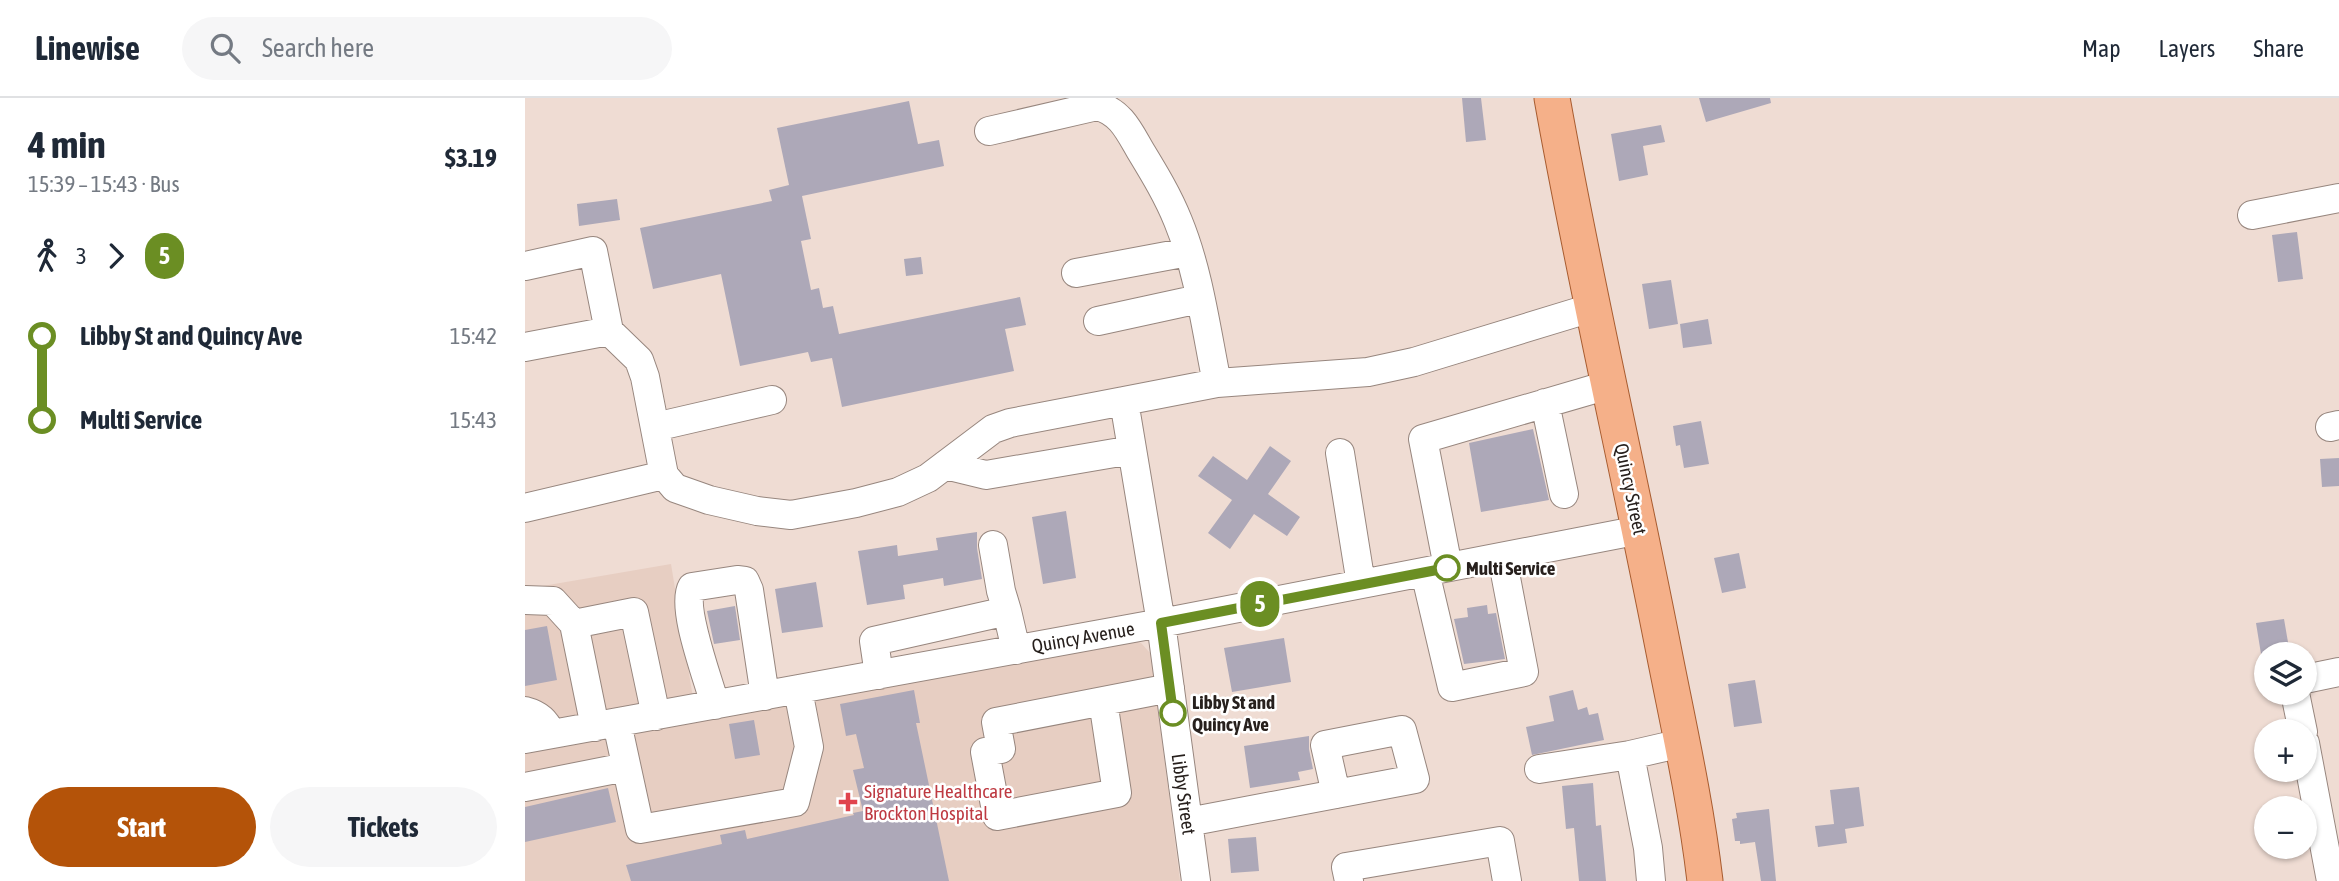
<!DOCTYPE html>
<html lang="en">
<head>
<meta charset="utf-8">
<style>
	body { margin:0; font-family:"Asap Condensed",sans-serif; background:#f6f6f7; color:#1f2937; height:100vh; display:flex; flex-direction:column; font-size:26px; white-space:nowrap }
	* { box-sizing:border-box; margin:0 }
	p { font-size:23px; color:#747a83 }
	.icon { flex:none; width:38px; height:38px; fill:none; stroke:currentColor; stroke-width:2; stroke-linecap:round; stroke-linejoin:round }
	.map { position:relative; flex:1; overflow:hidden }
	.drawer { display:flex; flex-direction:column; background:#fff; width:525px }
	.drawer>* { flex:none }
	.badge { padding:0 14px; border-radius:23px; font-size:24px; line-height:46px }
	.buttons { position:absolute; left:1729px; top:544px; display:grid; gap:14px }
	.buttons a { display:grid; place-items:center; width:63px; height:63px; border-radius:50%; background:#fff; box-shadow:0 2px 5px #0004; font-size:35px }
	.map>.badge { position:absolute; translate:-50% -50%; box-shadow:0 0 0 4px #fff }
	.legs { display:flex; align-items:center; gap:10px; height:77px; padding:0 28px; font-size:23px }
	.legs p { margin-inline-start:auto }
	.overview { display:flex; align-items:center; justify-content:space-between; height:119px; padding:0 28px }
	h1 { font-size:38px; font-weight:700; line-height:52px }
	.button { display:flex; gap:14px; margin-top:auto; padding:14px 28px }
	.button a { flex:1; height:80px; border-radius:42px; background:#b45309; color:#fff; font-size:28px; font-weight:700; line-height:80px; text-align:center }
	.button a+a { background:#f6f6f7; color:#1f2937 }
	ul { padding:0 28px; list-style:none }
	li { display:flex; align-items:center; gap:24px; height:84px; font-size:26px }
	li i { display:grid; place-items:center; width:10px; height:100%; margin:0 9px; background:currentColor }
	li i::after { content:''; width:18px; height:18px; margin:-9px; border:5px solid; border-radius:50%; background:#fff }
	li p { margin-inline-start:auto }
	li:first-child i { background:linear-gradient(#0000 50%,currentColor 0) }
	li:last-child i { background:linear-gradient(currentColor 50%,#0000 0) }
	header { display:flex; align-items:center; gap:42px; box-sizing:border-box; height:98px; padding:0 35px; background:#fff; border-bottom:2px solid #e0e1e3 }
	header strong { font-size:33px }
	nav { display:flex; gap:38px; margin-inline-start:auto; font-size:24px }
	.search { width:490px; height:63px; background:#f6f6f7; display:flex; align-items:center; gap:18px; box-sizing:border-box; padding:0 24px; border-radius:38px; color:#747a83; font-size:26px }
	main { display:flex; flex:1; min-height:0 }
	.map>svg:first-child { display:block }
	.built { fill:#e7cec2 }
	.building { fill:#ada8b8 }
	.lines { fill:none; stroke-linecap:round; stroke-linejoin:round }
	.minor-casing { stroke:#97867e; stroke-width:30 }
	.major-casing { stroke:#a85c30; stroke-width:37 }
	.minor { stroke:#fff; stroke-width:28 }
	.major { stroke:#f5b089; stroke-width:35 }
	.line-1-casing { stroke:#fff; stroke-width:16 }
	.line-1 { stroke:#6b8e23; stroke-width:10 }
	.stop-1-dot { fill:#fff; stroke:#6b8e23; stroke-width:3.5 }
	.health-dot { fill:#e0444e; stroke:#fff; stroke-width:2.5 }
	.labels { text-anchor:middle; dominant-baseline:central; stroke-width:5; stroke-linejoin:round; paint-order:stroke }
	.street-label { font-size:19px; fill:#27201d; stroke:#fff }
	.stop-label { font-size:19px; font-weight:bold; fill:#27201d; stroke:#fff; text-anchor:start }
	.health-label { font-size:19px; fill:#be3a42; stroke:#fff; text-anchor:start }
</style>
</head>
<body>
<header>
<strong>Linewise</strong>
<div class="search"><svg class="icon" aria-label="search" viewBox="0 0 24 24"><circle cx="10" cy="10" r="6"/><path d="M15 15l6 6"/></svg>Search here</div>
<nav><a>Map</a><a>Layers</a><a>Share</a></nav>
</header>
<main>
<section class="drawer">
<div class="overview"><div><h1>4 min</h1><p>15:39 – 15:43 · Bus</p></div><b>$3.19</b></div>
<div class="legs"><svg class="icon" aria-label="walk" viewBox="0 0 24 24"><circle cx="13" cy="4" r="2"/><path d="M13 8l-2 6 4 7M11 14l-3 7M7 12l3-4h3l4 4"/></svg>3<svg class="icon" aria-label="forward" viewBox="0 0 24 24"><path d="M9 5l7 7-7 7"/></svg><b class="badge" style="background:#6b8e23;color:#fff">5</b></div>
<ul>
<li><i style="color:#6b8e23"></i><b>Libby St and Quincy Ave</b><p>15:42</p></li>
<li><i style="color:#6b8e23"></i><b>Multi Service</b><p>15:43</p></li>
</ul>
<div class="button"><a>Start</a><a>Tickets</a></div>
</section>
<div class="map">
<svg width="1814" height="783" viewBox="0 0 1814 783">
	<rect width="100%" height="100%" fill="#efdcd3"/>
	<path class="built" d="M146 466 172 624 605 542 616 545 626 556 655 783H0V491Z"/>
	<path class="building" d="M937 0H956L961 42 941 44Z
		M1174 0H1245L1246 5 1181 24Z
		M384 3 393 46 414 42 419 68 277 98 286 141 276 143 286 192 294 190 298 210 308 208 314 236 495 199 501 227 480 231 489 273 317 309 307 260 286 264 283 254 215 268 196 176 128 191 115 130 247 103 244 92 264 87 252 30Z
		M1136 27 1140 44 1118 48 1123 77 1094 83 1086 36Z
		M92 101 95 122 54 128 52 106Z
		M1772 134 1778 181 1753 184 1747 137Z
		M396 159 398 176 381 178 379 161Z
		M1146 182 1153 226 1124 231 1117 186Z
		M1183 221 1187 246 1158 250 1155 226Z
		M1176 323 1184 366 1159 370 1155 347 1151 348 1148 328Z
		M1008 331 1024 402 956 414 944 345Z
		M745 348 766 363 743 396 775 419 762 438 729 416 705 451 683 435 707 402 673 378 688 358 722 382Z
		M1814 360V388L1797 389 1795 361Z
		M541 413 551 480 518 486 507 419Z
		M452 434V450L457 481 419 488 418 480 378 487 380 501 342 507 333 453 372 447 373 458 413 452 411 440Z
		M1214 455 1221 490 1197 495 1189 460Z
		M291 484 298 529 257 535 250 491Z
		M962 507 963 516 971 515 980 561 939 566 929 521 943 519 942 510Z
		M210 508 215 542 189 546 182 513Z
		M1759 521 1764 550 1760 551 1761 556H1736L1731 525Z
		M22 528 32 582 0 588V532Z
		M759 540 766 584 707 594 699 550Z
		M1230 582 1237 625 1209 629 1203 586Z
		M389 592 395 625H391L424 783H106L101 767 197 746 195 737 220 732 222 741 329 717 328 715 338 713 328 672 339 670 331 636 321 638 315 606Z
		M1048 592 1053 612 1062 609 1064 617 1073 615 1079 642 1007 657 1001 629 1029 623 1024 598Z
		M229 622 235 657 210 661 204 626Z
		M784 638V651L788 671 773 674 775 682 725 690 719 648Z
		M1068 685 1071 728 1076 727 1081 783H1054L1049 730 1041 731 1037 688Z
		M1334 689 1339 728 1320 731 1322 745 1293 749 1290 728 1309 726 1305 692Z
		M83 690 91 724 0 744V709Z
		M1244 711 1251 783H1236L1230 744 1215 746V743H1210L1207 721 1212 720 1211 715Z
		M731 739 734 773 706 775 703 741Z"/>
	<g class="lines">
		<defs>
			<path id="minor" d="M464 33 572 8C595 13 604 33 615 52 629 75 643 98 653 123 674 174 681 231 692 285
				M1727 117 1814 100
				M0 168 68 153 84 233 114 262 120 279 139 377 150 390 184 402 232 413 266 417 331 405 373 394 403 380 468 331 485 325 599 303 636 525 671 783
				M551 175 663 154
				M573 223 674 201
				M0 249 84 233
				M599 303 692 285 843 274 889 264 1066 210
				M1020 305 1039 396
				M130 329 247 302
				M1805 329 1814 327
				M815 355 836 486
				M420 367 461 377 607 352
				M0 410 139 377
				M468 447 476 493 482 513
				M923 469 898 341 1083 287
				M900 474 927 589 999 574 977 459
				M0 502 28 503 49 526 70 629
				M49 526 109 514 131 618
				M354 577 349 543 482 513 491 552
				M1780 581 1814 574
				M1770 595 1778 634
				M578 603 592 695 472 718 460 654 476 651 471 624 645 590
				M190 607C184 583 155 509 167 489L212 482 220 483 224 492 240 598
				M0 613C15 617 20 623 27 636
				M92 625 115 731 270 704 284 649 273 592
				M0 641 636 525 1115 432
				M1780 645 1806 783
				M1014 671 1105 657
				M0 689 101 669
				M663 724 890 681 877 632 800 647 811 696
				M824 783 821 769 975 743 982 783
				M1126 783 1123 750 1105 657 1157 645"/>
			<path id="major" d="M1027 0C1060 186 1103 369 1139 554 1154 630 1171 706 1180 783"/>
		</defs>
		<use href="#minor" class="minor-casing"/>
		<use href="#major" class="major-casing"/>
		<use href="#minor" class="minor"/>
		<use href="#major" class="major"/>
	</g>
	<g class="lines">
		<defs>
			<path id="line-1" d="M648 615 636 525 922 470"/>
		</defs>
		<use href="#line-1" class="line-1-casing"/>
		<use href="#line-1" class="line-1"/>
	</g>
	<g class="stop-1-dot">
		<circle cx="922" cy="470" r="12"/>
		<circle cx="648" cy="615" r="12"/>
	</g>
	<path class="health-dot" d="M319.5 693.5h7v7h7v7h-7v7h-7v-7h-7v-7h7z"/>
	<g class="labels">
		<g class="street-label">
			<text transform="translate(1106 391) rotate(78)">Quincy Street</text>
			<text transform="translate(558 539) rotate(-10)">Quincy Avenue</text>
			<text transform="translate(659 696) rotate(82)">Libby Street</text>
		</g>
		<g class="stop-label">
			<text x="941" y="470">Multi Service</text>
			<text x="667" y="604">Libby St and<tspan x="667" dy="22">Quincy Ave</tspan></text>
		</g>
		<g class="health-label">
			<text x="339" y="693">Signature Healthcare<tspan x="339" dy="22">Brockton Hospital</tspan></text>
		</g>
	</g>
</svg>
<div class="buttons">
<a><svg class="icon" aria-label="layers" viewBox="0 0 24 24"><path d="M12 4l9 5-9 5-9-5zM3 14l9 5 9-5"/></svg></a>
<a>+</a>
<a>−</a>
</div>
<b class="badge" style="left:735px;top:506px;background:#6b8e23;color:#fff">5</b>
</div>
</main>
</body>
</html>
